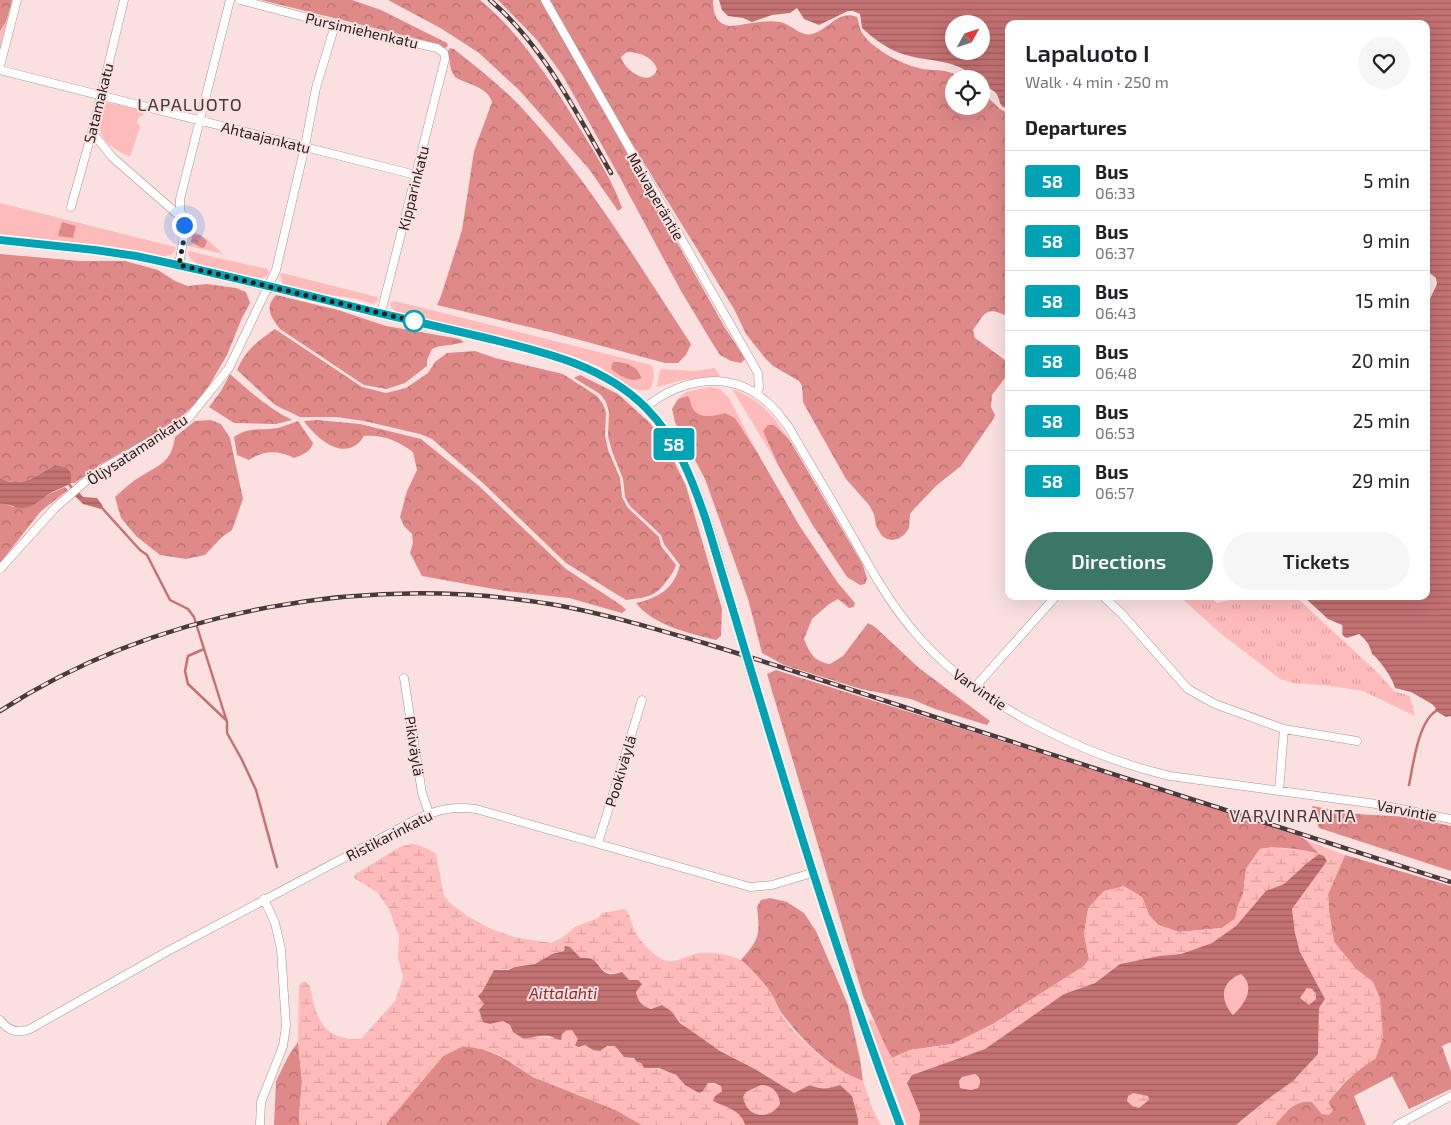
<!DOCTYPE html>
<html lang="en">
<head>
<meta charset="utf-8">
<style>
	body { margin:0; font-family:"Exo 2",sans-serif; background:#f6f6f6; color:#202124; height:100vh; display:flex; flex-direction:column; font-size:19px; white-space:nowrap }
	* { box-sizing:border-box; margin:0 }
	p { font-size:16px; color:#757577 }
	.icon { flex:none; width:28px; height:28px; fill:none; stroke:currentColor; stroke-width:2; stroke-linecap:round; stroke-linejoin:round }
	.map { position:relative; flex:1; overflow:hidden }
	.details { position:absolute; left:1005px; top:20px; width:425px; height:580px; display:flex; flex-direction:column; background:#fff; border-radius:10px; box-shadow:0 5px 20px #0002 }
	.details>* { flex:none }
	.badge { padding:0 10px; border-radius:4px; font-size:18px; line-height:32px }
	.needle { width:32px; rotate:50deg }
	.fabs { position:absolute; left:945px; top:15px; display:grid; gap:10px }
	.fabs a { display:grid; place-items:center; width:45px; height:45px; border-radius:50%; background:#fff; box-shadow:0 5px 20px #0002; font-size:25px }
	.you { position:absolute; width:25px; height:25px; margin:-12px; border:4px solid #fff; border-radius:50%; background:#1a73e8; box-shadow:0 0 0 8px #1a73e833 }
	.map>.badge { position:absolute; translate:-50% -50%; box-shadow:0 0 0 2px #fff }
	h2 { padding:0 20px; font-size:19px; line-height:45px }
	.round { display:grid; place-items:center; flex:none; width:52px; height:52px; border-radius:26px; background:#f6f6f6 }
	.headline { display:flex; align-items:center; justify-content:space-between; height:85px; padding:0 20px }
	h1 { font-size:24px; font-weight:600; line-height:38px }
	.button { display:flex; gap:10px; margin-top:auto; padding:10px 20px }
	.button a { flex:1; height:58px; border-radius:30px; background:#3a7764; color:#fff; font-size:20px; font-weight:600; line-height:58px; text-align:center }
	.button a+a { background:#f6f6f6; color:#202124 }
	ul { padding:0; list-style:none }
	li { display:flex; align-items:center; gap:15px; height:60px; padding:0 20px; border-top:1px solid #e0e0e0 }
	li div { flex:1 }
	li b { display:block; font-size:19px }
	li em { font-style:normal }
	li .badge { min-width:55px; font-weight:700; text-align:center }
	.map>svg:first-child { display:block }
	.green { fill:#febbba }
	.forest { fill:url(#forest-crowns); fill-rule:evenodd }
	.wetland { fill:url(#wetland-marsh) }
	.park { fill:url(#park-tufts) }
	.water { fill:url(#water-rules); fill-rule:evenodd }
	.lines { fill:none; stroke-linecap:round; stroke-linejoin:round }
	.stream { stroke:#c57272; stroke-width:2.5 }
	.street-casing { stroke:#a99291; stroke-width:9 }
	.street { stroke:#fff; stroke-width:8 }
	.rail-casing { stroke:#463a3a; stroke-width:4.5 }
	.rail { stroke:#fae1e0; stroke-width:2.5; stroke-dasharray:8; stroke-linecap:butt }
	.street-bridge-casing { stroke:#a99291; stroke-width:9; stroke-linecap:butt }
	.street-bridge { stroke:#fff; stroke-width:8 }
	.line-casing { stroke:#fff; stroke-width:11 }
	.line { stroke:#00a3b4; stroke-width:8 }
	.walk { stroke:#251c1c; stroke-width:5; stroke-dasharray:0 9 }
	.stop-dot { fill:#fff; stroke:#00a3b4; stroke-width:2.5 }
	.labels { text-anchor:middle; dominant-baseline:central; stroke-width:4; stroke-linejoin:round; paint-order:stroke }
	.street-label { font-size:15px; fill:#251c1c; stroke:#fae1e0 }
	.water-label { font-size:16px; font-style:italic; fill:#8f2a32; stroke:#fae1e0 }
	.quarter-label { font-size:18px; letter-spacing:1px; fill:#493636; stroke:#fae1e0 }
</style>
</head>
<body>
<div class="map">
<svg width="1451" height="1125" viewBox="0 0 1451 1125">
	<defs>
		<pattern id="forest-crowns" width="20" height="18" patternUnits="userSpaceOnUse" patternTransform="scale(1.25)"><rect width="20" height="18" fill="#df8989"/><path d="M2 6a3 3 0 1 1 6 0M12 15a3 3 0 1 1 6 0" fill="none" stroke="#b56f6f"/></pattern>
		<pattern id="wetland-marsh" width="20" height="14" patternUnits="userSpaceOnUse" patternTransform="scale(1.25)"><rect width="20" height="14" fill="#febbba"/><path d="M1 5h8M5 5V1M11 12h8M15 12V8" fill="none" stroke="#daa09f"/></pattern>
		<pattern id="park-tufts" width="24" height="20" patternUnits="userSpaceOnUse" patternTransform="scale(1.25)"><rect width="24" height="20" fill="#febbba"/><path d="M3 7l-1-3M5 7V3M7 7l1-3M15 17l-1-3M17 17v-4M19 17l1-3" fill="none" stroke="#daa09f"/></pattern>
		<pattern id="water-rules" width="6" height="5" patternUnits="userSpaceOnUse" patternTransform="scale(1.25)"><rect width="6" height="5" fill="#c57272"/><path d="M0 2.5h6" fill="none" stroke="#a05d5d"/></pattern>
	</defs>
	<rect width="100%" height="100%" fill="#fae1e0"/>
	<path class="green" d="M12 0H14L0 55V31L6 22Z
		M104 102 145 111 143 115 139 117 137 122 140 127 130 157C100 142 95 134 104 102Z
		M0 203 175 247 176 248 172 254 163 257 114 247 0 234Z
		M192 230 207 239 223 254 188 246 190 231Z
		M188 251 267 269 269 272 267 276 259 279 201 265C193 263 189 259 188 251Z
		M282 273 377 297 378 300 373 304C364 301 355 298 346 297 331 295 292 293 282 283L280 274Z
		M395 301 651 365C656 371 654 385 649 390H639L627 386 600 367 570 355 398 313C393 310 390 308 391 302Z
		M715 368 720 376 683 380 657 387 660 369 695 371Z
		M709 387 720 389 729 398 757 452 735 418 725 413C714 416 698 420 692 407 690 402 691 400 688 396L678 399 686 392Z
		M732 389C760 399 773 415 789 439L780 430 763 431 778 465Z
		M1306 840 1345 855 1327 861 1324 856 1319 854Z
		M1241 974C1256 988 1245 1004 1233 1015 1219 999 1221 983 1241 974Z
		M868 1020 874 1021 892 1058 894 1065 902 1082 907 1083 920 1114 919 1125H907Z
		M975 1074C980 1079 981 1082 978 1088L971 1090 960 1088 959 1081 962 1077Z"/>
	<path class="forest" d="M0 0H12L6 22 0 31Z
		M261 0H352L381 10 447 43 448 46 445 48 423 40Z
		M388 0H480C524 35 564 101 593 150 604 169 615 187 622 208L618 211 589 169 519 90 479 53 442 29Z
		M498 0H541L724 326 745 359 741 363 731 361 720 355 711 341 681 291 618 174 563 76 537 40Z
		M550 0H713C713 13 716 24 730 26 746 25 765 19 780 22 791 24 801 37 812 34 828 30 839 9 857 17 859 21 859 27 861 31 870 48 901 64 919 68 937 72 945 67 963 79H954V106H981V91L1000 109 1009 114V317C986 306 986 311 973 330L975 338 1009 363 1008 374 992 395 991 407 995 415 994 418 961 466 937 485 914 509 910 514 909 528 905 534 898 539 892 540 887 539 882 536 876 526 874 514 869 505 846 479 809 413 803 402 802 386 799 381 773 366 765 358 746 334 734 309 628 137ZM627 52C639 52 653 57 657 69 651 89 624 70 621 57Z
		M450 48 454 49C476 67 500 85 520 106 587 177 637 262 691 344L686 355 678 363H665L550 332 437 305 441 296 462 230 474 151 492 102C487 86 468 85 455 77L451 70 448 51Z
		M62 222 76 226 73 238 58 236Z
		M194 234 200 235 207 241 205 247 202 248 191 242 192 236Z
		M0 254 80 261H125L158 270 175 281 188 286 207 284 236 288 246 292 250 303 242 318 227 355 203 396 175 423 99 465 75 483H71V479L66 467 55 465 31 479 21 482 15 481 9 482 0 478Z
		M276 295 338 310 386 326 460 339 464 342C453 346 441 344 432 349L427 360V366L405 383 387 389 364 385 280 329C271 317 264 308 276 295Z
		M275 329 362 387 386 393 406 388 428 373 435 362 447 353 475 351 495 358 563 374 597 396 603 404 606 413 605 435 608 450 620 478 622 497 628 508 659 537 661 546 676 565C674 571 672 574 668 579 655 598 647 597 626 600L566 563 483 483 432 439 420 434 364 421 337 417H300L275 405 237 370C246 349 257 342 275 329Z
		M613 362C624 361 639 366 641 378 632 384 619 375 611 369Z
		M230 374C249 391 268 408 292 420L276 424 234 423 209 407 221 391Z
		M580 375 618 394 650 423 669 451 686 486 722 609 721 636 716 640C689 633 654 626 636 603 658 598 674 589 680 565L664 544 661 535 630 506 625 497 623 479 612 451 608 436 609 412 606 402 600 394 574 378Z
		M688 396C691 400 690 402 692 407 698 420 714 416 725 413L735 418 757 452 799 525 838 583 855 603 854 607 849 608 838 599 829 604 812 619 804 639C810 654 814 661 830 664L843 656 868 623 875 627 919 668 990 721 987 725 935 709 911 699 861 689 784 665 762 653 748 599 705 479 675 422 672 409 678 399Z
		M211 420 221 424 230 438 243 499 232 530 222 537 205 555 186 559 160 555 136 536 121 518 115 497C123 490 131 482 140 477 160 464 171 463 175 437L195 421Z
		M317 420 360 424 421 439 479 486 566 569 621 605 626 610 622 613 569 598 505 591 422 576 410 553 413 543 412 534 404 526 400 517 407 491 417 470 413 452C398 441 383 434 364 436 362 439 359 443 356 445 337 458 314 435 304 421Z
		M298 421 313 443C311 452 302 455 294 458 278 450 264 450 249 460L237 455 234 437C250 426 261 431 278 428 285 426 292 423 298 421Z
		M768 425H774L789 439 863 565 867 579 865 584 860 585 847 577 812 524 778 465 763 431Z
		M65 487 68 490 41 511 0 563V504L4 503 13 507 36 503 51 493Z
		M776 670 1294 833 1306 840 1319 854C1300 849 1279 846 1260 849L1246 869 1243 894 1238 906 1235 919 1222 928 1179 932 1158 925 1149 915 1142 897 1084 933 1089 959 1084 966 993 1024 953 1044 910 1050 892 1058 886 1047 863 996 767 674Z
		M1312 806 1356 814 1409 817 1451 826V871L1319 828Z
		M1345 855 1451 886V1042L1442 1046 1451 1072V1089L1409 1109 1392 1076 1354 1096 1366 1125H1275C1285 1113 1295 1099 1312 1102L1322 1114 1333 1110 1328 1103C1341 1084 1357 1070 1376 1058L1373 982 1356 969 1334 942 1329 912 1328 894Z
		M770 898 787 902 804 913 816 931 848 1005 860 1059 863 1081C830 1069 804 1042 783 1015 778 1009 776 1001 772 995 764 982 752 970 741 960 760 939 760 934 757 907L761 900Z
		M298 1042 302 1081 299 1118 300 1125H274L276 1081 289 1055Z
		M463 1046 482 1049 502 1057 533 1077 616 1110 642 1125H385L443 1056Z"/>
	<path class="wetland" d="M411 844C418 844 432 850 436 854L444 896 450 903 469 917 489 928 514 937 551 943 562 938 575 927 598 918 602 913 625 909C631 915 630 921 634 929 638 940 655 957 666 961 675 963 687 956 695 954 706 951 734 954 743 962 753 971 763 982 771 993 775 1000 777 1007 781 1014 799 1041 832 1070 863 1081L873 1110 881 1125H858V1119L852 1097 829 1089H819L810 1085 794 1093C781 1085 768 1076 754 1068 726 1053 692 1039 672 1012L644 1007 637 1000 636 992 622 972C609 974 604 974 597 962L581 958 570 947C564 951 558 952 551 955 546 957 542 961 537 963 530 966 503 970 494 970L482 992 478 996 484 1004 490 1024 503 1021 510 1025 524 1039 536 1036 554 1038 567 1030H572L583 1044 593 1050 607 1046H615L621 1055C631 1057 638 1059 645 1068 663 1068 673 1071 685 1085L704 1088 708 1083 721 1086 722 1091 715 1096 719 1103C730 1108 741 1112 745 1125H642L616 1110 533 1077 502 1056 482 1049 463 1046 443 1056 385 1125H300L299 1118 302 1081 298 1042 299 985 304 981 310 986C316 1018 323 1041 361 1039L395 1001 403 977 398 958 399 936 389 909 377 892 354 878V875L400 847Z
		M1270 847 1308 851 1319 854 1307 863 1284 884 1266 892 1236 926 1212 943 1181 954 1159 956 1120 964 1095 983 1064 994 985 1049 912 1075 907 1083 902 1082 894 1065 892 1058 910 1050 953 1044 993 1024 1084 966 1089 959 1084 933 1088 908 1104 891 1124 886 1142 897 1149 915 1158 925 1178 932 1222 928 1235 919 1238 906 1243 894 1246 869 1260 849Z
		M1345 855 1328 894 1329 912 1334 942 1356 969 1373 982 1380 998 1383 1037 1376 1058 1360 1069 1339 1087 1328 1103 1333 1110 1329 1115 1322 1114 1312 1102C1295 1099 1285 1113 1275 1125H1236L1246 1118 1318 1054 1319 1008 1325 999 1300 952 1295 933 1292 909 1327 861Z
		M1307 988 1312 989 1316 994V999L1309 1005 1300 998Z
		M761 1085C773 1085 779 1093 780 1104 769 1121 747 1118 743 1097L746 1092Z
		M1136 1089 1148 1096 1150 1100 1148 1107 1134 1109 1119 1093Z"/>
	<path class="park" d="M1179 596H1208L1217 603 1249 596H1295L1378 673 1394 691 1410 696 1415 716 1363 691 1331 686 1293 683 1280 679 1220 633Z"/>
	<path class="water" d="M719 0H1451V716L1446 717 1436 711 1435 707 1432 704 1411 692 1395 688C1393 679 1380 660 1372 654 1369 644 1368 642 1359 634L1347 638C1339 635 1344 630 1342 625L1328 619 1303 596H1426V307L1437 284 1436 278 1426 270V24H1009V108C998 108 1001 100 996 93 992 89 986 87 981 84V79H976C956 57 926 63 900 53 886 48 873 38 862 28L860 14 853 11H848L819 25 804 19 797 8 790 13 772 15 752 22 743 18 728 16 722 10ZM954 24H981V51H954Z
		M55 465 66 467 71 473V483C65 487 58 489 52 492 43 498 35 506 24 508 15 509 8 502 0 504V478L9 482 15 481 21 482 31 479Z
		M79 492 83 497 97 498 103 506 101 509 83 504 74 495Z
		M1319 854 1324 856 1327 861 1292 909 1295 933 1300 952 1325 999 1319 1008 1318 1054 1293 1081 1269 1098 1236 1125H919L920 1114 907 1083 912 1075 985 1049 1064 994 1095 983 1120 964 1159 956 1181 954 1212 943 1236 926 1266 891 1284 884 1307 863ZM1241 974C1256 987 1245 1004 1233 1015 1219 999 1221 982 1241 974ZM1307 988 1312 989 1316 994V999L1309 1005 1300 998ZM975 1074C981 1078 981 1082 978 1088L971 1090 960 1088 959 1081 962 1077ZM1133 1093 1148 1096 1149 1100 1139 1108 1132 1106 1127 1101 1128 1096Z
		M565 946 570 947 581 958C600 956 597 971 609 974 613 975 618 973 622 972L629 980H638L642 984 636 992C638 1002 642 1006 651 1009L662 1005 672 1012 680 1023 720 1051 755 1069 794 1093 810 1085C821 1090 828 1089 840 1085L852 1096 858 1119V1125H745C741 1110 726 1107 713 1101L715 1096 722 1091 721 1086 714 1083H708L703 1091 699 1093 685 1085 676 1075 659 1068H644L641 1063 637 1062 634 1058 624 1057 615 1046H607L600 1051 593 1050 585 1045 578 1047 575 1045 578 1039 572 1030H567L562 1034 561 1040C557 1040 554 1037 549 1036 541 1035 533 1037 524 1039L513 1032 510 1025 503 1021 490 1024 483 1022 479 1010 484 1004 478 996 482 992 494 970H508L515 967 535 964 552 954 564 951ZM761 1085C773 1085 779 1093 780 1104 769 1121 747 1118 743 1097L746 1092Z"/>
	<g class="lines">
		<path class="stream" d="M69 484 72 488
			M102 508 140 550 147 555 170 600 188 609 194 617 227 722V733L241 758 256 790 277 867
			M204 649 188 656 185 671 188 684 226 720
			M1409 785C1413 766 1418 722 1436 711"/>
		<defs>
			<path id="street" d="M240 0 335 25 437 48 444 53 445 59 381 313
				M545 0 758 373 759 388 756 393
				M0 66 17 0
				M0 70 416 175
				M92 132 112 157 182 218
				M71 207 92 132 124 0
				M0 240 95 250 136 256 507 343C530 350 554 355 577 364 601 374 629 389 647 409 702 468 718 559 740 635
				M179 265 185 229 180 209V199L230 0
				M646 407C682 378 731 369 768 403 776 409 782 419 788 426 810 464 833 502 855 541 872 571 889 602 912 629 970 701 1081 755 1170 776L1376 804 1451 819
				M0 569 55 508 94 474 187 420 229 368 276 270 305 146 316 88 335 25
				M1103 596 1122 614 1188 689 1215 704 1284 729 1279 791
				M404 678 422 793 429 813
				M754 684 840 958 900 1125
				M975 687 1056 596
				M1284 729 1357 741
				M598 843 642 700
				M0 1020C8 1031 18 1034 30 1029L168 951 419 818C439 809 455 806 476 809L750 887 772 885 812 873
				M260 1125 261 1102 283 1046 286 1026 281 949 275 923 264 899
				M1397 1125 1451 1096"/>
		</defs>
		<use href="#street" class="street-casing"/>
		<use href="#street" class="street"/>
		<defs>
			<path id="rail" d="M490 0C544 46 576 113 611 173
				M0 711C159 608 371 573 556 605 606 614 655 629 704 643 786 668 868 695 950 722 1117 776 1284 828 1451 882"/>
		</defs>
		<use href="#rail" class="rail-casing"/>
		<use href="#rail" class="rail"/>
		<defs>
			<path id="street-bridge" d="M740 635 754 684"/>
		</defs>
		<use href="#street-bridge" class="street-bridge-casing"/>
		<use href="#street-bridge" class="street-bridge"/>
	</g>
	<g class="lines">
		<defs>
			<path id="line" d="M0 240 95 250 136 256C218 273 298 293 379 313 413 321 448 329 482 337 539 351 603 364 646 408 677 439 692 479 706 520 767 723 825 926 900 1125"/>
		</defs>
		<use href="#line" class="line-casing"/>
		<use href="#line" class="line"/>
		<path class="walk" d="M184 225 185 233 179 265 418 322 414 321"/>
	</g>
	<circle class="stop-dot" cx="414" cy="321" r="10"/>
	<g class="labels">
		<g class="street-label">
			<text transform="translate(362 30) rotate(13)">Pursimiehenkatu</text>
			<text transform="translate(98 103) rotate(-76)">Satamakatu</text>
			<text transform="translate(266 137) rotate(14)">Ahtaajankatu</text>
			<text transform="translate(413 188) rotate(-76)">Kipparinkatu</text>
			<text transform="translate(656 196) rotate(60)">Maivaperäntie</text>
			<text transform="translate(137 449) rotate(-33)">Öljysatamankatu</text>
			<text transform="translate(980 689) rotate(34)">Varvintie</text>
			<text transform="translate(415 746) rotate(81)">Pikiväylä</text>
			<text transform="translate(620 771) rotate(-73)">Pookiväylä</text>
			<text transform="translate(1407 810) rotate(11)">Varvintie</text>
			<text transform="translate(389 835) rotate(-27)">Ristikarinkatu</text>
		</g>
		<g class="water-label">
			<text x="563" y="992">Aittalahti</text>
		</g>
		<g class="quarter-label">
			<text x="190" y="104">LAPALUOTO</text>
			<text x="1293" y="815">VARVINRANTA</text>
		</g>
	</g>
</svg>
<div class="fabs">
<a><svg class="needle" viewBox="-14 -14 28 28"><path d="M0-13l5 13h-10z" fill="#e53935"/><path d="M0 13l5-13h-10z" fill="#757577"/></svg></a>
<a><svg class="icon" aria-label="locate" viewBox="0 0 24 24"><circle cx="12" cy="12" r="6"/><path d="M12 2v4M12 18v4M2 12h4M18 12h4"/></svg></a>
</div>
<div class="you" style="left:184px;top:225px"></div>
<b class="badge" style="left:674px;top:444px;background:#00a3b4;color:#fff">58</b>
<section class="details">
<div class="headline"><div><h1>Lapaluoto I</h1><p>Walk · 4 min · 250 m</p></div><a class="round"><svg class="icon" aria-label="heart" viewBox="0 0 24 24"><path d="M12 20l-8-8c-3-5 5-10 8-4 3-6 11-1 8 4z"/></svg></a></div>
<h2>Departures</h2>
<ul>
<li><span class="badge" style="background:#00a3b4;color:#fff">58</span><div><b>Bus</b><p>06:33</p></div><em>5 min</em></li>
<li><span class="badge" style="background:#00a3b4;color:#fff">58</span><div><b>Bus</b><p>06:37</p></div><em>9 min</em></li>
<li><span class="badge" style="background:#00a3b4;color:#fff">58</span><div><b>Bus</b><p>06:43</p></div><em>15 min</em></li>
<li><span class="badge" style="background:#00a3b4;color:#fff">58</span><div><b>Bus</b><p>06:48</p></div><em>20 min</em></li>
<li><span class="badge" style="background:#00a3b4;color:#fff">58</span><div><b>Bus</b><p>06:53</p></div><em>25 min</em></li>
<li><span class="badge" style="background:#00a3b4;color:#fff">58</span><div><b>Bus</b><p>06:57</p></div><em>29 min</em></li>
</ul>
<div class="button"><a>Directions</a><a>Tickets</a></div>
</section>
</div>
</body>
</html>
